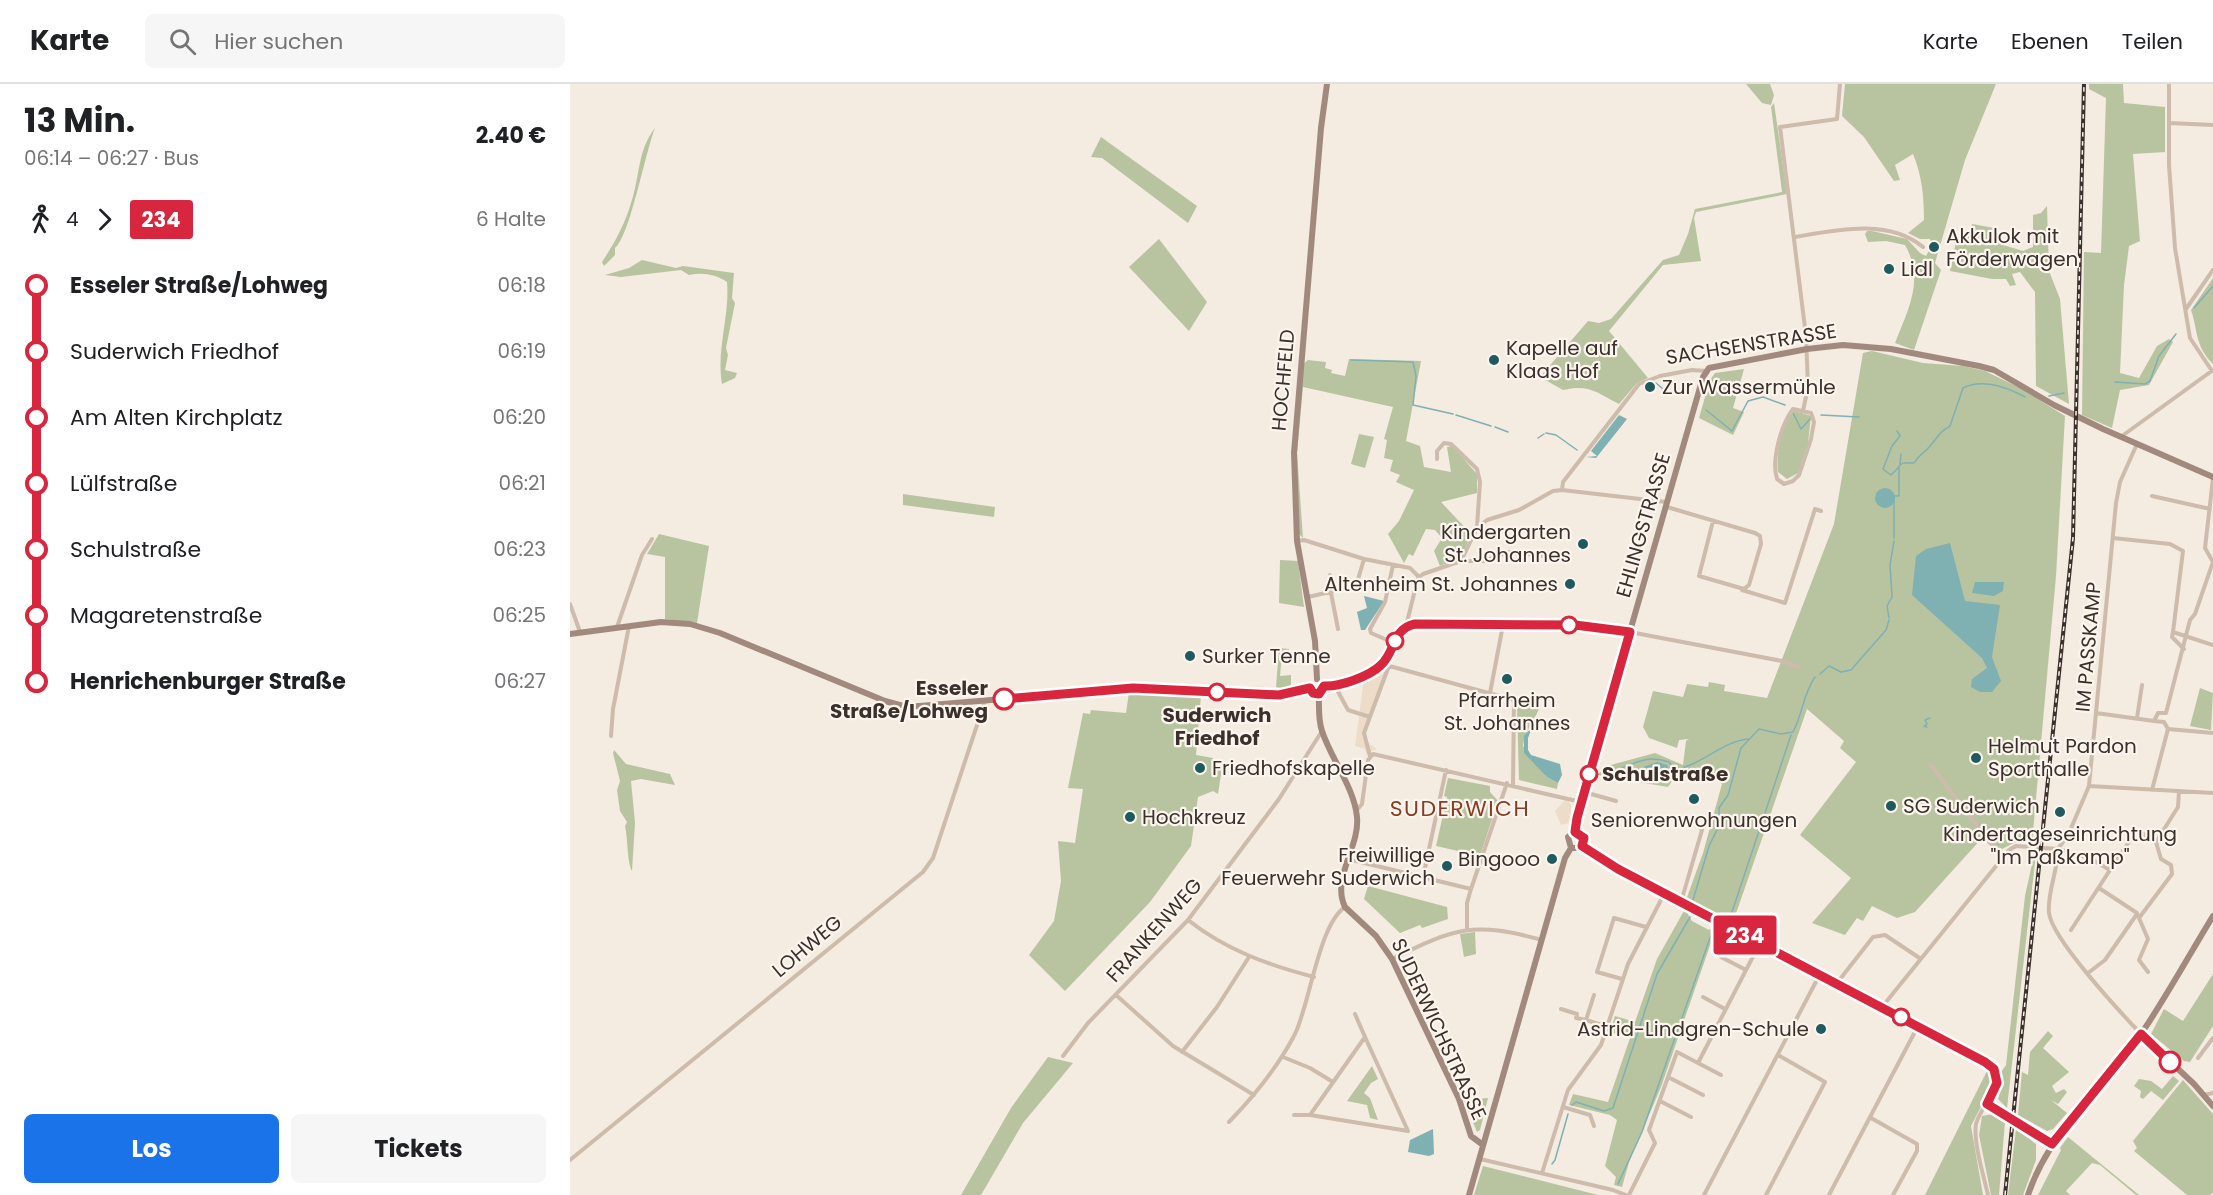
<!DOCTYPE html>
<html lang="de">
<head>
<meta charset="utf-8">
<style>
	body { margin:0; font-family:Poppins,sans-serif; background:#f6f6f6; color:#202124; height:100vh; display:flex; flex-direction:column; font-size:22px; white-space:nowrap }
	* { box-sizing:border-box; margin:0 }
	p { font-size:20px; color:#757577 }
	.icon { flex:none; width:33px; height:33px; fill:none; stroke:currentColor; stroke-width:2; stroke-linecap:round; stroke-linejoin:round }
	.map { position:relative; flex:1; overflow:hidden }
	.details { display:flex; flex-direction:column; background:#fff; width:570px }
	.details>* { flex:none }
	.badge { padding:0 12px; border-radius:4px; font-size:21px; line-height:39px }
	.map>.badge { position:absolute; translate:-50% -50%; box-shadow:0 0 0 3px #fff }
	.legs { display:flex; align-items:center; gap:9px; height:66px; padding:0 24px; font-size:20px }
	.legs p { margin-inline-start:auto }
	.head { display:flex; align-items:center; justify-content:space-between; height:102px; padding:0 24px }
	h1 { font-size:33px; font-weight:700; line-height:45px }
	.button { display:flex; gap:12px; margin-top:auto; padding:12px 24px }
	.button a { flex:1; height:69px; border-radius:9px; background:#1a73e8; color:#fff; font-size:24px; font-weight:700; line-height:69px; text-align:center }
	.button a+a { background:#f6f6f6; color:#202124 }
	ul { padding:0 24px; list-style:none }
	li { display:flex; align-items:center; gap:21px; height:66px; font-size:22px }
	li i { display:grid; place-items:center; width:9px; height:100%; margin:0 8px; background:currentColor }
	li i::after { content:''; width:15px; height:15px; margin:-8px; border:4px solid; border-radius:50%; background:#fff }
	li p { margin-inline-start:auto }
	li:first-child i { background:linear-gradient(#0000 50%,currentColor 0) }
	li:last-child i { background:linear-gradient(currentColor 50%,#0000 0) }
	header { display:flex; align-items:center; gap:36px; box-sizing:border-box; height:84px; padding:0 30px; background:#fff; border-bottom:2px solid #e0e0e0 }
	header strong { font-size:28px }
	nav { display:flex; gap:33px; margin-inline-start:auto; font-size:21px }
	.search { width:420px; height:54px; background:#f6f6f6; display:flex; align-items:center; gap:15px; box-sizing:border-box; padding:0 21px; border-radius:9px; color:#757577; font-size:22px }
	main { display:flex; flex:1; min-height:0 }
	.map>svg:first-child { display:block }
	.green { fill:#b8c4a0 }
	.plaza { fill:#ecdcc8 }
	.water { fill:#7fb0b2 }
	.lines { fill:none; stroke-linecap:round; stroke-linejoin:round }
	.stream { stroke:#7fb0b2; stroke-width:1.5 }
	.street { stroke:#cdbbac; stroke-width:4 }
	.secondary { stroke:#a18a7d; stroke-width:6 }
	.rail-casing { stroke:#3b302b; stroke-width:4 }
	.rail { stroke:#fbf5ee; stroke-width:1.5; stroke-dasharray:4.5; stroke-linecap:butt }
	.street-bridge { stroke:#cdbbac; stroke-width:4 }
	.line-1-casing { stroke:#fff; stroke-width:14 }
	.line-1 { stroke:#d7263d; stroke-width:9 }
	.poi-dot { fill:#1f5a5e; stroke:#fbf5ee; stroke-width:2 }
	.stop-1-dot { fill:#fff; stroke:#d7263d; stroke-width:3 }
	.labels { text-anchor:middle; dominant-baseline:central; stroke-width:4.5; stroke-linejoin:round; paint-order:stroke }
	.poi-label { font-size:20px; fill:#3b302b; stroke:#fbf5ee; text-anchor:start }
	.street-label { font-size:20px; fill:#3b302b; stroke:#fbf5ee }
	.stop-label { font-size:20px; font-weight:bold; fill:#3b302b; stroke:#fbf5ee; text-anchor:end }
	.quarter-label { font-size:22px; letter-spacing:1.5px; fill:#8c3b22; stroke:#fbf5ee }
</style>
</head>
<body>
<header>
<strong>Karte</strong>
<div class="search"><svg class="icon" aria-label="search" viewBox="0 0 24 24"><circle cx="10" cy="10" r="6"/><path d="M15 15l6 6"/></svg>Hier suchen</div>
<nav><a>Karte</a><a>Ebenen</a><a>Teilen</a></nav>
</header>
<main>
<section class="details">
<div class="head"><div><h1>13 Min.</h1><p>06:14 – 06:27 · Bus</p></div><b>2.40 €</b></div>
<div class="legs"><svg class="icon" aria-label="walk" viewBox="0 0 24 24"><circle cx="13" cy="4" r="2"/><path d="M13 8l-2 6 4 7M11 14l-3 7M7 12l3-4h3l4 4"/></svg>4<svg class="icon" aria-label="forward" viewBox="0 0 24 24"><path d="M9 5l7 7-7 7"/></svg><b class="badge" style="background:#d7263d;color:#fff">234</b><p>6 Halte</p></div>
<ul>
<li><i style="color:#d7263d"></i><b>Esseler Straße/Lohweg</b><p>06:18</p></li>
<li><i style="color:#d7263d"></i><span>Suderwich Friedhof</span><p>06:19</p></li>
<li><i style="color:#d7263d"></i><span>Am Alten Kirchplatz</span><p>06:20</p></li>
<li><i style="color:#d7263d"></i><span>Lülfstraße</span><p>06:21</p></li>
<li><i style="color:#d7263d"></i><span>Schulstraße</span><p>06:23</p></li>
<li><i style="color:#d7263d"></i><span>Magaretenstraße</span><p>06:25</p></li>
<li><i style="color:#d7263d"></i><b>Henrichenburger Straße</b><p>06:27</p></li>
</ul>
<div class="button"><a>Los</a><a>Tickets</a></div>
</section>
<div class="map">
<svg width="1643" height="1111" viewBox="0 0 1643 1111">
	<rect width="100%" height="100%" fill="#f4ebe1"/>
	<path class="green" d="M1176 0H1200L1204 11 1201 21 1192 19Z
		M1275 0H1426L1395 76 1365 179 1371 186 1344 266 1325 259C1338 225 1355 196 1335 161L1316 157 1298 158 1295 150 1297 147H1302L1337 155 1350 169 1356 172 1362 161 1360 155H1350L1338 149 1354 136C1354 112 1352 92 1343 70L1325 81 1330 96 1324 97 1294 53 1272 32Z
		M1519 0H1553L1554 19 1595 23V68L1563 70 1570 157 1559 162 1554 201 1550 289 1569 294 1587 262 1599 255 1603 258 1579 301 1550 306 1542 344 1512 331 1514 168 1531 169 1536 14 1519 5Z
		M1204 19 1217 110 1126 128 1124 134 1131 177 1093 181 1039 247 1078 294 1067 299 1049 320C1026 308 1019 300 993 306L970 293 1018 237 1029 239 1041 235 1093 176 1109 171 1118 150 1125 125 1212 108 1201 23Z
		M85 44C75 69 60 152 45 164V171L34 182 32 178C44 160 55 140 61 119 70 93 67 67 85 44Z
		M531 53 627 122 618 139 532 74 521 73Z
		M1477 122 1479 187 1490 215 1499 320 1466 302 1465 208 1450 188 1442 190 1446 201 1440 202 1436 195H1422L1380 187 1386 158 1399 150 1402 140 1424 144 1433 161 1453 167 1463 163V131L1471 129Z
		M589 155 637 218 619 247 559 183Z
		M72 176 106 184 113 182 164 189 162 214 165 219 156 264 158 271 155 286 167 289 165 294 152 300C146 266 160 232 157 198 146 190 132 188 119 191L111 186 51 193 35 191 59 184Z
		M1643 194V280C1624 261 1628 245 1621 226Z
		M1302 267 1353 279 1393 282 1415 287 1450 304 1495 332 1486 492 1462 759 1448 757 1430 766 1413 753 1345 828 1327 834 1302 822 1293 837 1287 834 1275 851 1242 839 1281 794 1230 751 1286 678 1270 664 1274 657 1237 625 1162 841 1116 816 1133 769 1152 700 1145 695 1136 694 1132 688H1124L1106 699 1102 697 1098 703 1027 691 1037 682 1085 669 1113 681 1116 657 1119 655 1109 656 1107 664 1079 654 1073 643 1083 607 1113 613 1117 600 1138 603 1139 598 1155 601 1154 607 1197 614 1264 440 1293 269Z
		M779 275 851 277 836 357 850 362 854 383 881 388 877 363 882 362 907 390V409L871 418 901 450C893 472 892 474 870 482L864 467 872 454 865 446 856 445 843 472 839 470 834 479 818 450 829 437 844 406 826 398 830 391 820 387 823 376 814 374 817 356 814 355 823 323 733 303 727 369 733 454 729 450 724 393 733 280 738 276 756 278 755 284 762 286 761 289 775 292Z
		M1174 285 1163 324 1174 328 1163 351 1129 334 1140 296 1145 289Z
		M1225 327 1241 332 1238 360 1228 389 1217 395 1208 388C1206 371 1211 338 1225 327Z
		M789 350 804 353 795 384 781 380Z
		M333 410 425 423 424 433 333 421Z
		M89 450 139 462 127 539 95 535V473L77 470Z
		M710 476 728 477 734 523 709 519Z
		M709 564 719 565 718 568H712L710 592 721 591V601L714 605 706 603Z
		M1630 604 1643 609 1641 646 1620 642Z
		M559 608 631 611 626 671 643 674 642 682 652 684 648 710 643 707 628 713 621 762 580 818 495 907 459 871 484 837 491 797 488 757 505 759 513 705 498 704 513 629 520 630 521 626 556 629Z
		M952 620 969 625C963 639 955 647 953 662L977 693 988 699 987 705 949 696 947 623Z
		M44 666 56 680 100 690 105 701 71 695 61 697 65 739 62 787C57 778 58 755 55 742L57 738 50 727 47 706 50 697 43 669Z
		M878 694 920 702V708L928 717 910 772 866 762 877 713 874 712Z
		M1464 771 1465 778 1437 1024 1428 1015 1433 997 1431 988 1436 981 1455 812Z
		M798 802 877 823 878 835 852 844 850 841 830 849 794 815Z
		M1115 825 1122 837 1139 846 1145 841 1160 849 1158 853 1145 847 1091 1003 1059 1078 1052 1103 1044 1101 1046 1093 1035 1082 1047 1036 1040 1031 999 1021 1003 1010 1038 1018 1060 954 1040 948 1045 932 1065 938 1087 875Z
		M905 848 906 870 894 873 890 850Z
		M1643 890V942L1620 978 1614 977 1581 950 1594 925 1613 937Z
		M1478 947 1483 952 1473 964 1499 988 1482 1002 1486 1009 1494 1005 1497 1008 1488 1020 1481 1016 1497 1029 1483 1045 1477 1047 1448 1031 1452 988 1458 991 1460 968Z
		M478 973 503 979 453 1039 411 1111H391L441 1024Z
		M802 982 808 995 801 999 794 1009 800 1014 808 1036 800 1034 797 1021 777 1017Z
		M1418 985 1422 996 1421 1003 1401 1042 1413 1111H1355Z
		M1603 992 1609 997 1593 1016 1581 1007 1573 1015 1570 1013 1571 1007 1564 1002 1569 995 1581 997 1592 1005Z
		M1613 996 1643 1030V1109L1640 1111H1617L1564 1067 1567 1064 1563 1057Z
		M918 1014 910 1046 907 1048 894 1016Z
		M1423 1030 1435 1038 1429 1111H1421L1409 1051 1412 1032Z
		M1446 1045 1466 1060V1076L1453 1111H1438Z
		M1498 1053 1569 1111H1566L1530 1081 1522 1079 1496 1107 1500 1111H1468L1491 1066 1490 1064Z
		M913 1082 1028 1111H904Z"/>
	<path class="plaza" d="M812 587 819 588 795 650 797 658 807 665 799 668 797 672 795 665 785 662 794 595Z
		M995 716 1001 720V727L999 739 991 741 985 727Z"/>
	<path class="water" d="M1049 331 1057 335 1026 374 1016 373 1027 372 1021 367Z
		M1305 414a10 10 0 1 1 20 0a10 10 0 1 1-20 0Z
		M1380 459 1395 517 1430 521 1422 573 1431 597 1422 608H1410L1401 603 1402 595 1417 584 1412 574 1342 511 1346 472 1356 465Z
		M1405 498H1434L1433 507 1424 512 1402 509Z
		M794 512 814 517 795 546H791L787 528 797 524Z
		M962 643 958 654V666L961 671 990 680 992 691 988 699 977 693 954 669V652Z
		M1087 678 1097 681 1100 687 1096 692 1073 688 1051 694 1049 692Z
		M863 1045 864 1070 859 1072 838 1068 840 1056Z"/>
	<g class="lines">
		<path class="stream" d="M1624 224 1643 202
			M781 276 843 278 846 292 843 321 883 330
			M1545 298 1575 300 1580 297 1589 272 1606 250
			M1075 302 1086 299 1093 305
			M1479 312 1494 309
			M1136 326 1162 347 1178 317 1193 313 1215 321
			M1223 329 1231 345 1240 335
			M886 331 921 342
			M1251 331 1289 333
			M925 343 938 348
			M1327 347 1330 352 1322 362 1313 385 1321 391 1329 383
			M976 349 986 351 1007 366
			M968 354 974 350
			M1330 380 1331 370
			M1324 454V412H1329V382L1333 379H1344C1349 370 1355 369 1360 362 1370 351 1367 350 1380 342L1393 304C1413 294 1438 304 1455 313
			M1319 534 1317 522 1322 513 1320 481 1324 457
			M1250 590 1259 582 1271 588 1281 586 1316 546 1319 536
			M1357 643 1354 642 1357 640 1355 636 1360 634
			M1099 686C1129 685 1149 658 1178 655
			M1034 687C1061 687 1068 668 1099 678L1106 686
			M1123 816 1139 762 1149 742V724L1158 711 1171 664 1189 645 1211 650 1223 648C1233 629 1233 610 1245 593
			M1160 834 1221 651
			M1002 1021 1006 1018 1034 1027 1043 1024 1087 890 1120 833
			M982 1080 985 1076 998 1030
			M1048 1100 1072 1048 1141 851 1145 844 1156 847"/>
		<path class="street" d="M1599 0V81L1605 164 1620 254 1642 287
			M1599 39 1643 41
			M1225 153C1266 146 1318 134 1353 163
			M1616 225 1643 186
			M1223 325 1241 329 1244 338 1241 355 1229 391 1223 397 1214 400 1207 395C1201 376 1211 341 1223 325Z
			M1233 327 1238 303 1236 252 1210 43 1267 35 1270 0
			M1552 352 1643 286
			M867 375V367L874 359 881 360 907 385 910 398 907 443
			M992 406 993 398 1069 300 1090 292 1122 286 1136 287
			M1582 412 1640 425
			M1097 423 1185 449 1190 452 1191 460 1179 501 1174 505 1129 492 1143 437
			M1543 454 1600 460 1613 467 1603 548 1643 561
			M727 457 734 456 794 475 840 484 849 493
			M891 477 907 444 917 436 949 426 983 407 992 406 1096 418
			M823 481 815 518 800 545 801 549 824 559
			M760 491 762 508
			M1172 506 1215 519 1245 425 1251 427
			M761 509 768 545
			M738 513 786 502 794 475
			M0 520 10 548
			M836 542 848 494 853 490 891 477H914L939 468 973 472 981 469
			M47 543 72 471 82 455
			M1060 548 1212 577 1229 583
			M1603 548 1602 553 1614 565
			M812 580 944 616 943 701
			M765 602 778 626 800 633
			M920 609 933 541
			M1526 629 1584 637 1588 629H1596L1620 536 1625 530 1643 478 1635 464 1643 394
			M1567 634 1572 601
			M1584 637 1594 638 1598 645
			M41 652 43 625 59 542
			M800 672 794 649 818 584
			M1361 681 1420 759 1435 771
			M1519 702 1643 709
			M1582 706 1598 645 1643 649
			M1014 708 1046 717
			M786 727 792 720 798 676 803 670 1011 718
			M1104 733 1127 739 1132 746 1111 818
			M1012 762 1032 777 1419 981C1440 1002 1411 1019 1406 1040 1403 1058 1414 1093 1418 1111
			M778 775 901 805 937 699
			M853 793 876 686
			M1529 804 1567 829 1569 834 1602 790 1601 781 1591 775 1586 758
			M1569 834 1578 855 1569 876 1578 888
			M618 836C656 866 698 881 744 893
			M897 845V819L901 805
			M1501 846 1540 786
			M1151 873 1176 886
			M822 875C885 844 902 837 972 856
			M1518 889 1535 876 1567 830
			M1052 895 1027 888 1044 834 1076 843
			M1267 899 1303 853 1315 851 1351 875
			M546 911 603 962 684 1011
			M1024 911 1016 936 1038 943
			M1133 913 1155 925
			M1312 923 1439 766 1446 762 1488 765 1499 749 1519 702 1546 419 1550 398 1567 360
			M991 925 1007 930 1006 934 1016 936
			M785 930 795 953
			M1571 950C1551 929 1482 855 1479 829 1477 808 1488 787 1488 765L1519 774 1540 786 1567 746 1586 758 1608 723 1609 707
			M795 953 838 1047 740 1031Z
			M612 968 647 923 679 873
			M493 972 518 939 618 836 709 715 752 647
			M713 973 740 984 763 998
			M1628 974 1643 954
			M1128 979 1151 991
			M1098 993 1133 1011
			M1634 1011 1643 1009
			M1090 1017 1121 1033
			M1417 1020 1436 1031
			M993 1023 1020 1031 1024 1042
			M724 1031H740
			M1301 1034 1347 1060V1067L1323 1111
			M659 1038C685 1011 708 983 725 950 740 919 749 840 775 823
			M1447 1038 1482 1060
			M910 1075 1043 1106 1056 1111
			M0 1076 353 788 363 774 415 617
			M972 1089 998 1006 1031 961 1058 880 1094 810
			M1059 1111 1085 1059 1079 1046 1107 968 1128 979 1190 859
			M1134 1111 1250 890
			M1196 1111 1255 998 1208 971
			M1259 1111 1348 942"/>
		<path class="secondary" d="M0 550 91 538 120 540 150 549 315 617 337 623 563 604 709 611 740 604
			M747 595 745 557 727 457 724 369 751 44 757 0
			M754 602C768 603 802 591 811 581 826 567 823 545 845 540L1005 541 1060 548
			M749 610C749 621 748 636 752 647 761 675 784 703 787 733 790 763 761 794 775 823L806 852 822 875 889 1015 901 1052 913 1061
			M1005 748 1011 718 1133 293 1139 284 1237 265 1273 261 1321 265 1409 282 1424 286 1484 321 1533 345 1643 393
			M1001 764H1009L1014 759 1012 752 1005 748
			M1001 764 998 753 1005 748
			M1571 950 1624 1000 1643 1022
			M899 1111 995 774 1001 764
			M1458 1111C1479 1047 1533 1004 1571 950 1597 912 1619 871 1643 832"/>
		<defs>
			<path id="rail" d="M1435 1111 1503 454 1514 0"/>
		</defs>
		<use href="#rail" class="rail-casing"/>
		<use href="#rail" class="rail"/>
		<path class="street-bridge" d="M1436 1031 1447 1038"/>
	</g>
	<g class="lines">
		<defs>
			<path id="line-1" d="M434 615 563 604 709 611 740 604 743 609 749 610 754 602C770 603 800 592 811 581 826 567 822 545 845 540L1005 541 1060 548 1007 734 1005 748 1014 754 1012 762 1048 785 1415 978 1424 985 1427 999 1417 1020 1482 1060 1571 950 1600 978"/>
		</defs>
		<use href="#line-1" class="line-1-casing"/>
		<use href="#line-1" class="line-1"/>
	</g>
	<g class="poi-dot">
		<circle cx="1364" cy="163" r="6"/>
		<circle cx="1319" cy="185" r="6"/>
		<circle cx="924" cy="276" r="6"/>
		<circle cx="1080" cy="303" r="6"/>
		<circle cx="1013" cy="460" r="6"/>
		<circle cx="1000" cy="500" r="6"/>
		<circle cx="620" cy="572" r="6"/>
		<circle cx="937" cy="595" r="6"/>
		<circle cx="1406" cy="674" r="6"/>
		<circle cx="630" cy="684" r="6"/>
		<circle cx="1124" cy="715" r="6"/>
		<circle cx="1321" cy="722" r="6"/>
		<circle cx="1490" cy="728" r="6"/>
		<circle cx="560" cy="733" r="6"/>
		<circle cx="982" cy="775" r="6"/>
		<circle cx="877" cy="782" r="6"/>
		<circle cx="1251" cy="945" r="6"/>
	</g>
	<g class="stop-1-dot">
		<circle cx="999" cy="541" r="8"/>
		<circle cx="825" cy="557" r="8"/>
		<circle cx="647" cy="608" r="8"/>
		<circle cx="434" cy="615" r="10"/>
		<circle cx="1019" cy="690" r="8"/>
		<circle cx="1331" cy="933" r="8"/>
		<circle cx="1600" cy="978" r="10"/>
	</g>
	<g class="labels">
		<g class="poi-label">
			<text x="1376" y="152">Akkulok mit<tspan x="1376" dy="23">Förderwagen</tspan></text>
			<text x="1331" y="185">Lidl</text>
			<text x="936" y="264">Kapelle auf<tspan x="936" dy="23">Klaas Hof</tspan></text>
			<text x="1092" y="303">Zur Wassermühle</text>
			<text x="1001" y="448" text-anchor="end">Kindergarten<tspan x="1001" dy="23">St. Johannes</tspan></text>
			<text x="988" y="500" text-anchor="end">Altenheim St. Johannes</text>
			<text x="632" y="572">Surker Tenne</text>
			<text x="937" y="616" text-anchor="middle">Pfarrheim<tspan x="937" dy="23">St. Johannes</tspan></text>
			<text x="1418" y="662">Helmut Pardon<tspan x="1418" dy="23">Sporthalle</tspan></text>
			<text x="642" y="684">Friedhofskapelle</text>
			<text x="1333" y="722">SG Suderwich</text>
			<text x="572" y="733">Hochkreuz</text>
			<text x="1124" y="736" text-anchor="middle">Seniorenwohnungen</text>
			<text x="1490" y="750" text-anchor="middle">Kindertageseinrichtung<tspan x="1490" dy="23">"Im Paßkamp"</tspan></text>
			<text x="865" y="771" text-anchor="end">Freiwillige<tspan x="865" dy="23">Feuerwehr Suderwich</tspan></text>
			<text x="970" y="775" text-anchor="end">Bingooo</text>
			<text x="1239" y="945" text-anchor="end">Astrid-Lindgren-Schule</text>
		</g>
		<g class="street-label">
			<text transform="translate(1181 260) rotate(-9)">SACHSENSTRASSE</text>
			<text transform="translate(713 296) rotate(-85)">HOCHFELD</text>
			<text transform="translate(1073 441) rotate(-74)">EHLINGSTRASSE</text>
			<text transform="translate(1518 563) rotate(-85)">IM PASSKAMP</text>
			<text transform="translate(584 846) rotate(-48)">FRANKENWEG</text>
			<text transform="translate(237 862) rotate(-40)">LOHWEG</text>
			<text transform="translate(869 945) rotate(65)">SUDERWICHSTRASSE</text>
		</g>
		<g class="stop-label">
			<text x="418" y="604">Esseler<tspan x="418" dy="23">Straße/Lohweg</tspan></text>
			<text x="647" y="631" text-anchor="middle">Suderwich<tspan x="647" dy="23">Friedhof</tspan></text>
			<text x="1032" y="690" text-anchor="start">Schulstraße</text>
		</g>
		<g class="quarter-label">
			<text x="890" y="724">SUDERWICH</text>
		</g>
	</g>
</svg>
<b class="badge" style="left:1175px;top:851px;background:#d7263d;color:#fff">234</b>
</div>
</main>
</body>
</html>
